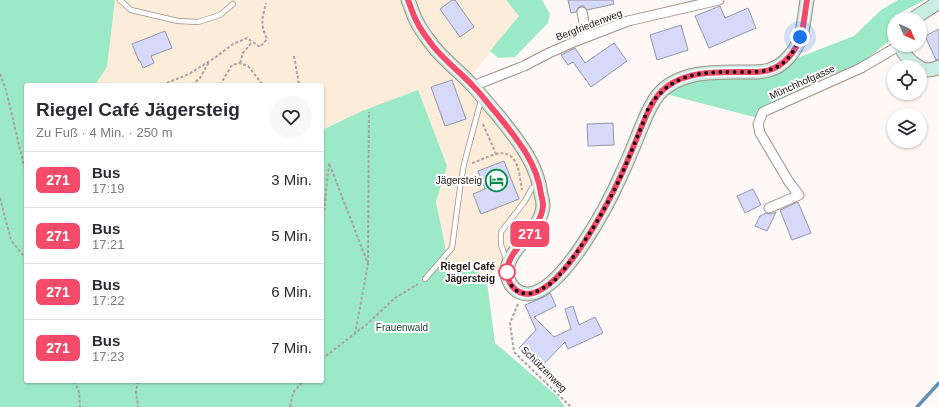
<!DOCTYPE html>
<html lang="de">
<head>
<meta charset="utf-8">
<style>
	body { margin:0; font-family:Helvetica,sans-serif; background:#f7f7f7; color:#2b2b33; height:100vh; display:flex; flex-direction:column; font-size:15px; white-space:nowrap }
	* { box-sizing:border-box; margin:0 }
	p { font-size:13px; color:#7c7c81 }
	.icon { flex:none; width:22px; height:22px; fill:none; stroke:currentColor; stroke-width:2; stroke-linecap:round; stroke-linejoin:round }
	.map { position:relative; flex:1; overflow:hidden }
	.drawer { position:absolute; left:24px; top:83px; width:300px; height:300px; display:flex; flex-direction:column; background:#fff; border-radius:4px; box-shadow:0 1px 3px #0004 }
	.drawer>* { flex:none }
	.badge { padding:0 8px; border-radius:6px; font-size:14px; line-height:26px }
	.needle { width:26px; rotate:135deg }
	.tools { position:absolute; left:887px; top:12px; display:grid; gap:8px }
	.tools a { display:grid; place-items:center; width:40px; height:40px; border-radius:50%; background:#fff; box-shadow:0 1px 3px #0004; font-size:20px }
	.you { position:absolute; width:20px; height:20px; margin:-10px; border:3px solid #fff; border-radius:50%; background:#1a73e8; box-shadow:0 0 0 6px #1a73e833 }
	.map>.badge { position:absolute; translate:-50% -50%; box-shadow:0 0 0 2px #fff }
	.round { display:grid; place-items:center; flex:none; width:42px; height:42px; border-radius:21px; background:#f7f7f7 }
	.head { display:flex; align-items:center; justify-content:space-between; height:68px; padding:0 12px }
	h1 { font-size:19px; font-weight:700; line-height:30px }
	ul { padding:0; list-style:none }
	li { display:flex; align-items:center; gap:12px; height:56px; padding:0 12px; border-top:1px solid #e1e1e2 }
	li div { flex:1 }
	li b { display:block; font-size:15px }
	li em { font-style:normal }
	li .badge { min-width:44px; font-weight:700; text-align:center }
	.map>svg:first-child { display:block }
	.commercial { fill:#fcedda }
	.green { fill:#9be9c6 }
	.lines { fill:none; stroke-linecap:round; stroke-linejoin:round }
	.stream { stroke:#6291b3; stroke-width:3.5 }
	.building { fill:#d6d9f7; stroke:#9396ab }
	.lane-casing { stroke:#a48d84; stroke-width:6 }
	.street-casing { stroke:#a48d84; stroke-width:11 }
	.secondary-casing { stroke:#a48d84; stroke-width:15 }
	.path { stroke:#aaa3a1; stroke-width:2; stroke-dasharray:3 2; stroke-linecap:butt }
	.lane { stroke:#fff; stroke-width:4.5 }
	.street { stroke:#fff; stroke-width:9 }
	.secondary { stroke:#c9ede2; stroke-width:13 }
	.line-casing { stroke:#fff; stroke-width:9 }
	.line { stroke:#f54b6a; stroke-width:6 }
	.walk { stroke:#1d1411; stroke-width:4; stroke-dasharray:0 7.2 }
	.stop-dot { fill:#fff; stroke:#f54b6a; stroke-width:2 }
	.labels { text-anchor:middle; dominant-baseline:central; stroke-width:4; stroke-linejoin:round; paint-order:stroke }
	.street-label { font-size:10px; fill:#1d1411; stroke:#fff }
	.poi-label { font-size:10px; fill:#1d1411; stroke:#fff; text-anchor:end }
	.stop-label { font-size:10px; font-weight:bold; fill:#1d1411; stroke:#fff; text-anchor:end }
	.park-label { font-size:10px; fill:#183f2f; stroke:#fff }
</style>
</head>
<body>
<div class="map">
<svg width="939" height="407" viewBox="0 0 939 407">
	<rect width="100%" height="100%" fill="#fef8f6"/>
	<path class="commercial" d="M115 0H506L519 16 471 76 514 124 536 155 547 184 549 208 509 268 486 275 448 261 436 202 447 166 362 111 322 130V85H95L107 67Z"/>
	<path class="green" d="M0 0H115L107 67 95 85H26V381H322V130L362 111 418 90 447 166 436 202 448 261 486 275 495 343 557 396 565 407H0Z
		M506 0H542L550 14 548 23 515 57 498 58 490 51 519 16Z
		M898 0H925L898 14 895 19H894L889 41 859 65 758 118 666 94 686 83 715 77H763L779 73 792 60 854 36 881 10Z"/>
	<g class="lines">
		<path class="stream" d="M917 407 939 383"/>
	</g>
	<path class="building" d="M452 0H455L474 27 460 37 440 9Z
		M568 0H613L614 4 587 10 584 6H580L578 8 576 12 571 13Z
		M720 6 725 18 748 8 756 28 709 48 695 16Z
		M681 25 688 50 657 60 650 35Z
		M939 29V59L936 60 925 36Z
		M165 31 172 48 151 56 154 63 143 68 140 61H139L132 44Z
		M614 43 627 61 591 87 573 62 568 65 561 55 575 48 585 63Z
		M452 80 466 119 445 126 431 87Z
		M613 123 614 145 588 146 587 124Z
		M504 161 519 199 481 214 473 194 485 189 478 171Z
		M753 189 761 205 745 213 737 196Z
		M798 202 811 233 792 240 780 210Z
		M776 212 767 231 755 226 760 216 766 213 771 214Z
		M550 293 556 306 534 317 554 337 571 329 565 309 573 306 579 325 595 317 603 333 568 349 565 342 540 368 519 348 536 330 525 305 544 297Z"/>
	<g class="lines">
		<defs>
			<path id="lane" d="M120 0 131 10 178 21 198 22 220 15 233 4
				M507 261 501 245V232L525 201 532 188 538 185
				M425 279 452 248 460 188 464 164 481 100"/>
			<path id="street" d="M582 12 587 37
				M473 86 524 66 549 53 576 41 628 21 719 0
				M769 208 799 195 789 182 760 133 758 124 763 112 861 68 900 45"/>
			<path id="secondary" d="M408 0C411 7 413 15 417 22 421 31 428 39 433 46 445 61 460 72 473 86 481 95 489 105 497 114 516 138 537 162 541 194 542 198 543 202 543 206 541 232 506 249 507 273 508 284 516 294 528 294 563 292 609 203 622 173 629 158 635 143 641 128 646 116 650 105 658 95 678 71 712 72 741 72 750 72 760 73 769 70 784 66 796 51 801 36 804 24 805 12 807 0
				M913 19 939 2
				M900 45C904 55 909 62 919 67
				M920 68C926 71 933 70 939 67"/>
		</defs>
		<use href="#lane" class="lane-casing"/>
		<use href="#street" class="street-casing"/>
		<use href="#secondary" class="secondary-casing"/>
		<path class="path" d="M294 56 299 85
			M240 63 243 53 252 42
			M0 74 6 90 24 166 26 171
			M162 85 189 74 216 57 233 44 247 38 260 47 267 39C260 22 262 20 266 3
			M192 85 200 78 209 62
			M220 85 232 65 240 63 248 66 263 85
			M483 124 496 154
			M472 163C480 161 487 156 496 154 519 149 519 174 522 190
			M0 198 11 240 26 259
			M322 231 329 163 368 264 355 334
			M368 263 369 112
			M518 304 510 323 514 352 571 407
			M322 359 366 325 395 298 418 284
			M74 381 79 392 80 407
			M138 381 136 392 138 407
			M290 407 293 393 303 381"/>
		<use href="#lane" class="lane"/>
		<use href="#street" class="street"/>
		<use href="#secondary" class="secondary"/>
	</g>
	<g class="lines">
		<defs>
			<path id="line" d="M408 0C411 7 413 15 417 22 421 31 428 39 433 46 445 61 460 72 473 86 482 95 489 105 497 114 516 138 537 162 541 194 542 198 543 202 543 206 541 232 506 249 507 273 508 284 516 294 528 294 563 292 609 202 622 173 629 158 635 143 641 128 646 116 650 105 658 95 678 71 712 72 741 72 750 72 760 73 769 70 784 66 796 51 801 36 804 24 805 12 807 0"/>
		</defs>
		<use href="#line" class="line-casing"/>
		<use href="#line" class="line"/>
		<path class="walk" d="M507 272C508 274 509 279 510 283 515 293 526 296 536 292 542 289 549 285 554 281 560 275 566 267 571 260 591 234 608 204 622 174 629 157 636 140 643 123 645 117 647 109 651 104 676 70 706 72 744 72 757 72 771 72 782 64 791 57 796 47 800 37"/>
	</g>
	<defs>
		<symbol id="hotel-ring" viewBox="-11 -11 22 22"><circle r="9.5" fill="#fff" stroke="#008b49" stroke-width="1.5"/><path d="M-6-4.5h1.5V1H6V5H4.5V3h-9V5H-6ZM-4 0a1.8 1.8 0 1 1 3.6 0ZM.5 0V-2.5h3Q6-2.5 6 0Z" fill="#008b49"/></symbol>
	</defs>
	<g fill-rule="evenodd">
		<use href="#hotel-ring" x="484" y="168" width="25" height="25"/>
	</g>
	<circle class="stop-dot" cx="507" cy="272" r="8"/>
	<g class="labels">
		<g class="street-label">
			<text transform="translate(589 25) rotate(-21)">Bergfriedenweg</text>
			<text transform="translate(802 82) rotate(-24)">Münchhofgasse</text>
			<text transform="translate(544 369) rotate(45)">Schützenweg</text>
		</g>
		<g class="poi-label">
			<text x="482" y="180">Jägersteig</text>
		</g>
		<g class="stop-label">
			<text x="495" y="266">Riegel Café<tspan x="495" dy="12">Jägersteig</tspan></text>
		</g>
		<g class="park-label">
			<text x="402" y="327">Frauenwald</text>
		</g>
	</g>
</svg>
<div class="tools">
<a><svg class="needle" viewBox="-14 -14 28 28"><path d="M0-13l5 13h-10z" fill="#e53935"/><path d="M0 13l5-13h-10z" fill="#7c7c81"/></svg></a>
<a><svg class="icon" aria-label="locate" viewBox="0 0 24 24"><circle cx="12" cy="12" r="6"/><path d="M12 2v4M12 18v4M2 12h4M18 12h4"/></svg></a>
<a><svg class="icon" aria-label="layers" viewBox="0 0 24 24"><path d="M12 4l9 5-9 5-9-5zM3 14l9 5 9-5"/></svg></a>
</div>
<div class="you" style="left:800px;top:37px"></div>
<b class="badge" style="left:530px;top:234px;background:#f54b6a;color:#fff">271</b>
<section class="drawer">
<div class="head"><div><h1>Riegel Café Jägersteig</h1><p>Zu Fuß · 4 Min. · 250 m</p></div><a class="round"><svg class="icon" aria-label="heart" viewBox="0 0 24 24"><path d="M12 20l-8-8c-3-5 5-10 8-4 3-6 11-1 8 4z"/></svg></a></div>
<ul>
<li><span class="badge" style="background:#f54b6a;color:#fff">271</span><div><b>Bus</b><p>17:19</p></div><em>3 Min.</em></li>
<li><span class="badge" style="background:#f54b6a;color:#fff">271</span><div><b>Bus</b><p>17:21</p></div><em>5 Min.</em></li>
<li><span class="badge" style="background:#f54b6a;color:#fff">271</span><div><b>Bus</b><p>17:22</p></div><em>6 Min.</em></li>
<li><span class="badge" style="background:#f54b6a;color:#fff">271</span><div><b>Bus</b><p>17:23</p></div><em>7 Min.</em></li>
</ul>
</section>
</div>
</body>
</html>
